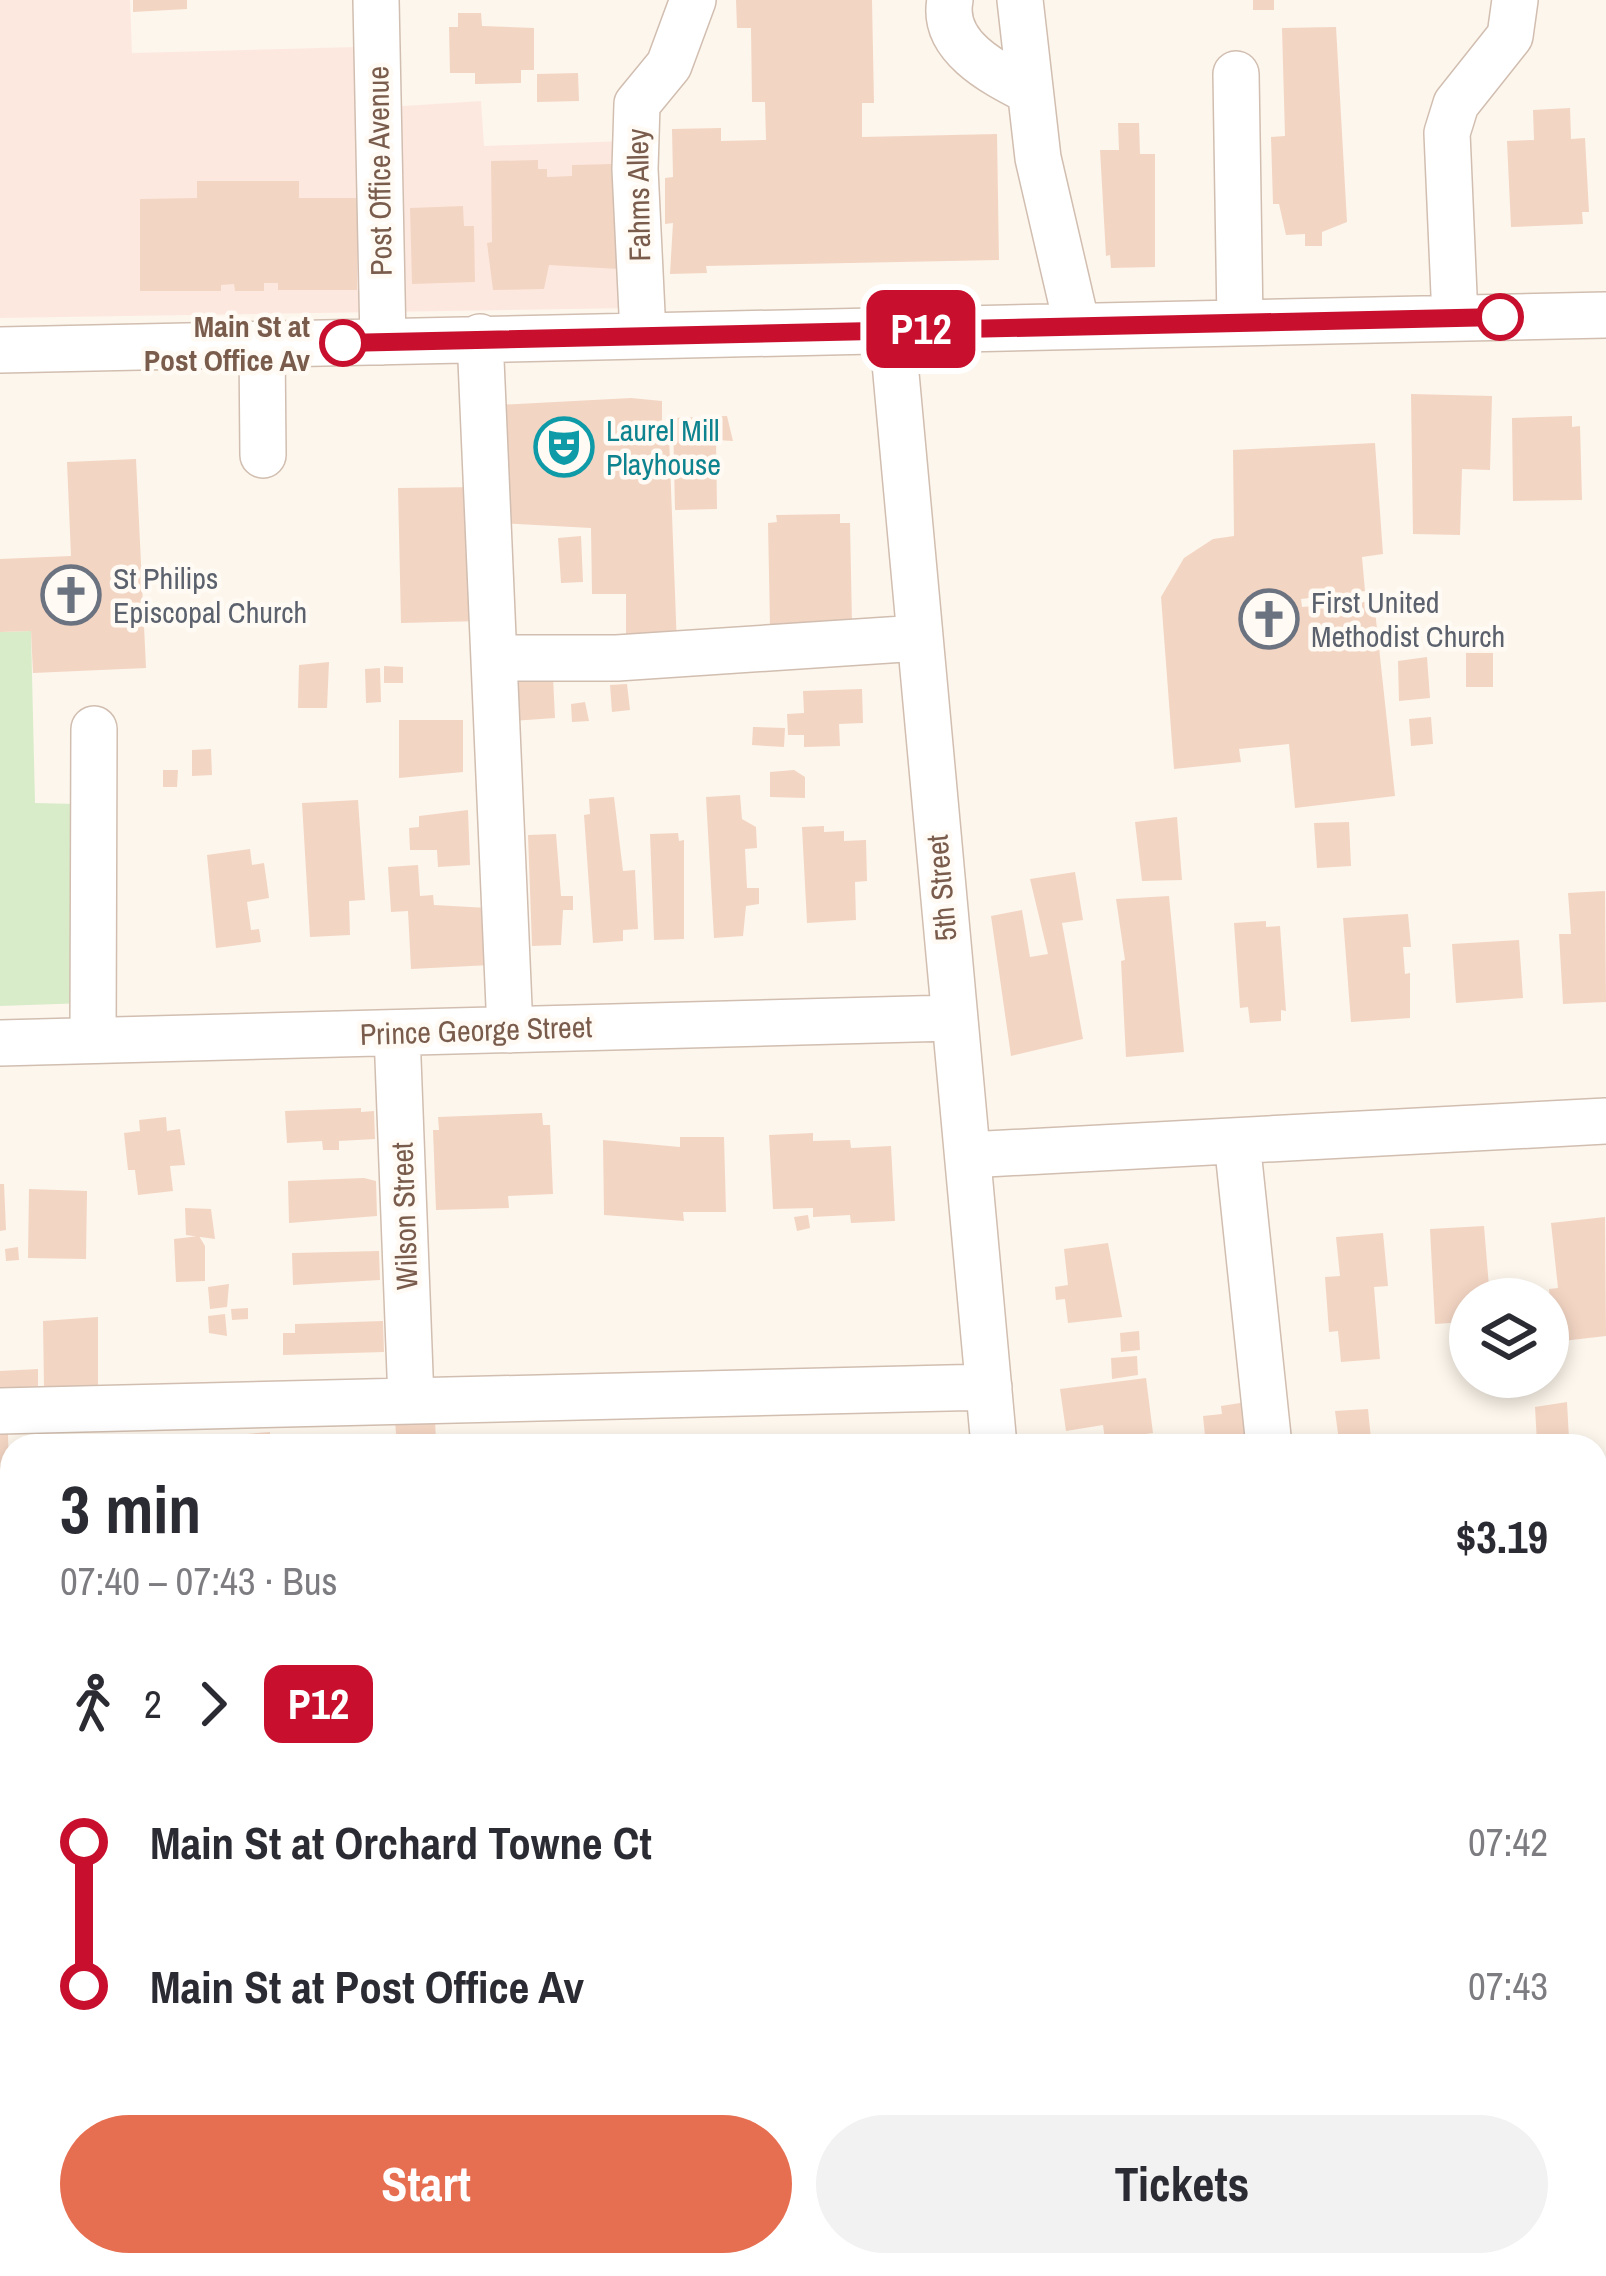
<!DOCTYPE html>
<html lang="en">
<head>
<meta charset="utf-8">
<style>
	body { margin:0; font-family:"Archivo Narrow",sans-serif; background:#f2f2f3; color:#2b2b33; height:100vh; display:flex; flex-direction:column; font-size:45px; white-space:nowrap }
	* { box-sizing:border-box; margin:0 }
	p { font-size:39px; color:#7c7c81 }
	.icon { flex:none; width:66px; height:66px; fill:none; stroke:currentColor; stroke-width:2; stroke-linecap:round; stroke-linejoin:round }
	.map { position:relative; flex:1; overflow:hidden }
	.sheet { position:absolute; left:0px; top:1434px; width:1608px; height:843px; display:flex; flex-direction:column; background:#fff; border-radius:36px 36px 0 0; box-shadow:0 6px 18px #0003 }
	.sheet>* { flex:none }
	.badge { padding:0 24px; border-radius:18px; font-size:42px; line-height:78px }
	.fabs { position:absolute; left:1449px; top:1278px; display:grid; gap:24px }
	.fabs a { display:grid; place-items:center; width:120px; height:120px; border-radius:50%; background:#fff; box-shadow:0 6px 18px #0003; font-size:60px }
	.map>.badge { position:absolute; translate:-50% -50%; box-shadow:0 0 0 6px #fff }
	.legs { display:flex; align-items:center; gap:18px; height:132px; padding:0 60px; font-size:39px }
	.legs p { margin-inline-start:auto }
	.head { display:flex; align-items:center; justify-content:space-between; height:204px; padding:0 60px }
	h1 { font-size:66px; font-weight:700; line-height:90px }
	.cta { display:flex; gap:24px; margin-top:auto; padding:24px 60px }
	.cta a { flex:1; height:138px; border-radius:72px; background:#e76f51; color:#fff; font-size:48px; font-weight:700; line-height:138px; text-align:center }
	.cta a+a { background:#f2f2f3; color:#2b2b33 }
	ul { padding:0 60px; list-style:none }
	li { display:flex; align-items:center; gap:42px; height:144px; font-size:45px }
	li i { display:grid; place-items:center; width:18px; height:100%; margin:0 15px; background:currentColor }
	li i::after { content:''; width:30px; height:30px; margin:-15px; border:9px solid; border-radius:50%; background:#fff }
	li p { margin-inline-start:auto }
	li:first-child i { background:linear-gradient(#0000 50%,currentColor 0) }
	li:last-child i { background:linear-gradient(currentColor 50%,#0000 0) }
	.map>svg:first-child { display:block }
	.commercial { fill:#fde8e0 }
	.green { fill:#d8ecc9 }
	.building { fill:#f3d5c3 }
	.lines { fill:none; stroke-linecap:round; stroke-linejoin:round }
	.minor-casing { stroke:#d1beb0; stroke-width:48 }
	.minor { stroke:#fff; stroke-width:45 }
	.line-1-casing { stroke:#fff; stroke-width:27 }
	.line-1 { stroke:#c8102e; stroke-width:18 }
	.stop-1-dot { fill:#fff; stroke:#c8102e; stroke-width:6 }
	.labels { text-anchor:middle; dominant-baseline:central; stroke-width:9; stroke-linejoin:round; paint-order:stroke }
	.street-label { font-size:30px; fill:#7a5c4d; stroke:#fffaf3 }
	.stop-label { font-size:30px; font-weight:bold; fill:#7a5c4d; stroke:#fffaf3; text-anchor:end }
	.culture-label { font-size:30px; fill:#0d838f; stroke:#fffaf3; text-anchor:start }
	.worship-label { font-size:30px; fill:#5b616d; stroke:#fffaf3; text-anchor:start }
</style>
</head>
<body>
<div class="map">
<svg width="1606" height="2276" viewBox="0 0 1606 2276">
	<rect width="100%" height="100%" fill="#fdf6ec"/>
	<path class="commercial" d="M0 0H130L132 53 356 47 358 109 481 101 484 146 624 141 632 308 0 318Z"/>
	<path class="green" d="M31 631 35 803 77 804 86 1003 0 1006V632Z"/>
	<path class="building" d="M133 0H187V9L133 12Z
		M736 0H872L874 103H862V137L997 134 999 260 706 266 707 273 670 274 673 223 665 224V178L673 177 672 129 721 128V141L766 140 765 102H752L751 28H737Z
		M1253 0H1274V10H1253Z
		M458 13H481L482 26 534 28V70H521V83L475 84V73H450L449 27H458Z
		M1336 27 1347 222 1322 232V246H1305V234L1286 235 1279 204H1273L1271 137 1285 136 1282 28Z
		M578 73 579 101 537 102V74Z
		M1570 108 1571 139 1585 138 1589 212H1582L1583 224 1511 227 1507 141 1534 140 1533 110Z
		M1118 123H1139L1140 154H1155V267L1111 268 1110 255 1106 256 1100 150H1119Z
		M538 160V169H547V177L572 176V165L611 164 618 269 549 265 544 289 493 290 487 243 492 242 491 161Z
		M197 181H299V198H357V290H278V283H264V291H235L234 284 221 285V291H140V199L197 198Z
		M463 206 464 226H474L475 282 412 284 410 208Z
		M1411 394 1492 396 1490 470 1462 469 1460 535 1413 534Z
		M631 398 662 401V437L669 436 677 646 626 651V594H592L591 528 501 523 497 405Z
		M727 416 733 441 716 440 717 509 675 510 673 418Z
		M1572 416V427L1580 426 1582 500 1513 501 1512 418Z
		M1375 443 1383 554 1362 557 1365 591 1301 599 1302 607 1374 601 1395 796 1295 808 1289 744 1239 749 1241 762 1174 769 1161 597 1184 558 1213 539 1234 536 1233 450Z
		M136 459 146 668 33 673 31 631 0 632V559L71 556 67 462Z
		M482 487 481 621 401 623 398 488Z
		M840 514V523H850L852 624 770 626 768 523 777 522 776 515Z
		M581 536 583 582 561 583 558 538Z
		M1466 653H1493V687H1466Z
		M1427 657 1430 698 1399 701 1398 661Z
		M329 662 327 708H298L299 665Z
		M384 666 403 667V683H384Z
		M380 668 381 702 366 703 365 669Z
		M553 677 555 718 512 721 509 679Z
		M627 684 630 710 612 712 610 685Z
		M862 689 863 723 839 724 840 746 804 747V735H788L787 714 804 713 803 691Z
		M585 702 589 721 572 722 571 704Z
		M1431 717 1433 744 1411 746 1409 719Z
		M399 720H463V772L399 778Z
		M753 727 785 728 784 747 752 745Z
		M211 749 212 775 192 776V750Z
		M163 770H178L177 787H163Z
		M794 770 805 777V798L770 797V772Z
		M740 795 742 819 756 827 757 848 745 849 747 888H759V904L746 906 743 936 714 938 706 797Z
		M614 797 623 871 635 870 638 929 623 930V941L593 943 584 815 590 814 589 799Z
		M358 800 365 900 349 901 350 935 310 937 302 803Z
		M468 810 470 865 438 867 437 850H410L409 828 419 827V816Z
		M1177 817 1182 880 1142 881 1135 822Z
		M1349 822 1351 866 1317 868 1314 823Z
		M824 826V832L844 831V841L866 840 867 881 855 882 856 920 807 923 802 827Z
		M678 833 679 841 684 840V939L654 940 650 834Z
		M556 834 561 896H573V910H563L561 945 532 946 528 835Z
		M250 849 252 865 264 863 269 898 247 902 251 930 259 929 261 942 216 948 207 855Z
		M418 865 420 896 433 895 434 905 488 908 491 965 411 969 408 911 391 912 388 867Z
		M1075 872 1083 920 1062 923 1083 1039 1011 1056 991 916 1022 910 1030 957 1048 954 1030 879Z
		M1605 891 1606 1002 1563 1004 1559 934H1571L1568 893Z
		M1169 896 1184 1052 1126 1057 1121 961 1125 960 1116 899Z
		M1408 914 1411 947H1403L1405 974 1410 973V1018L1351 1022 1343 918Z
		M1266 921V927L1280 926 1286 1011 1281 1010V1021L1250 1023 1248 1007 1240 1008 1234 923Z
		M1519 940 1523 998 1456 1003 1452 944Z
		M361 1108V1112L374 1111 375 1139 339 1141V1150H323L322 1141 287 1143 285 1111Z
		M542 1113 543 1125H550L553 1194 508 1196 509 1208 436 1210 433 1130H439L438 1117Z
		M166 1117 167 1131 180 1129 185 1165 170 1166 173 1191 138 1195 135 1170H128L124 1133 140 1131 139 1120Z
		M813 1133V1141L850 1140 851 1148 891 1146 895 1221 851 1223 850 1215 813 1217V1208L773 1209 769 1135Z
		M680 1137H724L726 1212H683L684 1221 604 1215 603 1140 680 1147Z
		M364 1178 376 1181 377 1216 289 1223 288 1181Z
		M0 1184H4L6 1230 0 1231Z
		M29 1189 87 1191 86 1259 28 1258Z
		M185 1208 211 1209 215 1239 186 1235Z
		M808 1215 810 1228 797 1231 794 1217Z
		M1605 1217 1606 1336 1554 1342 1549 1289 1558 1288 1551 1223Z
		M1484 1226 1490 1299H1470V1305H1463L1464 1322 1435 1324 1430 1229Z
		M1383 1233 1388 1286 1374 1287 1380 1359 1341 1362 1338 1331 1329 1332 1325 1277 1340 1276 1336 1237Z
		M199 1236 205 1246V1281L176 1282 174 1239Z
		M1108 1243 1122 1317 1068 1323 1065 1299 1056 1300 1055 1287 1068 1285 1064 1249Z
		M18 1247 19 1260 6 1261 5 1249Z
		M379 1251 380 1280 293 1285 292 1253Z
		M229 1284 227 1307 210 1309 208 1287Z
		M248 1308V1319L232 1320 231 1309Z
		M225 1314 227 1336 209 1333 208 1316Z
		M98 1317V1386L44 1388 43 1321Z
		M383 1321 384 1352 283 1355V1333H295V1324Z
		M1139 1331 1140 1350 1121 1352 1120 1333Z
		M1137 1356 1138 1375 1112 1379 1111 1358Z
		M38 1369V1387L0 1391V1371Z
		M1146 1378 1153 1433 1105 1440 1103 1425 1066 1431 1060 1389Z
		M1253 1401 1258 1442 1206 1446 1203 1416 1222 1414 1221 1406Z
		M1567 1402 1569 1439 1537 1443 1535 1407Z
		M1368 1409 1371 1439 1339 1441 1335 1411Z
		M435 1419 436 1442 447 1441V1446H397L395 1421Z
		M270 1432V1446H224L223 1436Z
		M8 1434 9 1480H0V1435Z
		M1596 1529H1606V1638H1596Z
		M3 1885H12V1973H0Z
		M1596 1895 1606 1896 1605 2011H1596Z
		M1596 2239H1606V2276H1545L1546 2265H1596Z
		M1130 2265H1318L1319 2276H1131Z
		M1365 2265H1407L1406 2276H1365Z"/>
	<g class="lines">
		<defs>
			<path id="minor" d="M376 0 383 342
				M950 0C941 46 994 73 1027 90
				M1020 0 1038 158 1077 326
				M1236 74 1240 322
				M1455 318 1447 133 1456 104 1510 36 1515 0
				M892 330 994 1446
				M643 334 635 169 637 104 669 65 693 0
				M480 337 510 1030
				M262 345 263 455
				M0 350 1606 315
				M495 658H617L919 638
				M397 1033 411 1400
				M93 1039 94 729
				M0 1043 952 1018
				M1237 1141 1269 1446
				M968 1155 1606 1121
				M0 1411 989 1387
				M1596 1738H1606
				M0 1779H12
				M1596 2224 1606 2225
				M112 2265 113 2276
				M1069 2265 1070 2276"/>
		</defs>
		<use href="#minor" class="minor-casing"/>
		<use href="#minor" class="minor"/>
	</g>
	<g class="lines">
		<defs>
			<path id="line-1" d="M343 343 1500 317"/>
		</defs>
		<use href="#line-1" class="line-1-casing"/>
		<use href="#line-1" class="line-1"/>
	</g>
	<defs>
		<symbol id="theatre-ring" viewBox="-11 -11 22 22"><circle r="9.5" fill="#fffaf3" stroke="#0f9aa8" stroke-width="1.5"/><path d="M-5-5.5Q0-4 5-5.5V0Q5 5 0 6Q-5 5-5 0ZM-3.3-2.5H-1v1.5H-3.3ZM1-2.5H3.3v1.5H1ZM-2.8 1Q0 5.5 2.8 1Z" fill="#0f9aa8"/></symbol>
		<symbol id="church-ring" viewBox="-11 -11 22 22"><circle r="9.5" fill="#fffaf3" stroke="#6b7280" stroke-width="1.5"/><path d="M-1.2-6h2.4v3.5h3.3v2.4h-3.3V6h-2.4V-.1h-3.3v-2.4h3.3Z" fill="#6b7280"/></symbol>
	</defs>
	<g fill-rule="evenodd">
		<use href="#theatre-ring" x="531" y="414" width="66" height="66"/>
		<use href="#church-ring" x="38" y="562" width="66" height="66"/>
		<use href="#church-ring" x="1236" y="586" width="66" height="66"/>
	</g>
	<g class="stop-1-dot">
		<circle cx="1500" cy="317" r="21"/>
		<circle cx="343" cy="343" r="21"/>
	</g>
	<g class="labels">
		<g class="street-label">
			<text transform="translate(379 171) rotate(-91)">Post Office Avenue</text>
			<text transform="translate(638 195) rotate(-91)">Fahms Alley</text>
			<text transform="translate(941 888) rotate(-95)">5th Street</text>
			<text transform="translate(476 1030) rotate(-2)">Prince George Street</text>
			<text transform="translate(404 1216) rotate(-92)">Wilson Street</text>
		</g>
		<g class="stop-label">
			<text x="310" y="326">Main St at<tspan x="310" dy="34">Post Office Av</tspan></text>
		</g>
		<g class="culture-label">
			<text x="606" y="430">Laurel Mill<tspan x="606" dy="34">Playhouse</tspan></text>
		</g>
		<g class="worship-label">
			<text x="113" y="578">St Philips<tspan x="113" dy="34">Episcopal Church</tspan></text>
			<text x="1311" y="602">First United<tspan x="1311" dy="34">Methodist Church</tspan></text>
		</g>
	</g>
</svg>
<div class="fabs">
<a><svg class="icon" aria-label="layers" viewBox="0 0 24 24"><path d="M12 4l9 5-9 5-9-5zM3 14l9 5 9-5"/></svg></a>
</div>
<b class="badge" style="left:921px;top:329px;background:#c8102e;color:#fff">P12</b>
<section class="sheet">
<div class="head"><div><h1>3 min</h1><p>07:40 – 07:43 · Bus</p></div><b>$3.19</b></div>
<div class="legs"><svg class="icon" aria-label="walk" viewBox="0 0 24 24"><circle cx="13" cy="4" r="2"/><path d="M13 8l-2 6 4 7M11 14l-3 7M7 12l3-4h3l4 4"/></svg>2<svg class="icon" aria-label="forward" viewBox="0 0 24 24"><path d="M9 5l7 7-7 7"/></svg><b class="badge" style="background:#c8102e;color:#fff">P12</b></div>
<ul>
<li><i style="color:#c8102e"></i><b>Main St at Orchard Towne Ct</b><p>07:42</p></li>
<li><i style="color:#c8102e"></i><b>Main St at Post Office Av</b><p>07:43</p></li>
</ul>
<div class="cta"><a>Start</a><a>Tickets</a></div>
</section>
</div>
</body>
</html>
